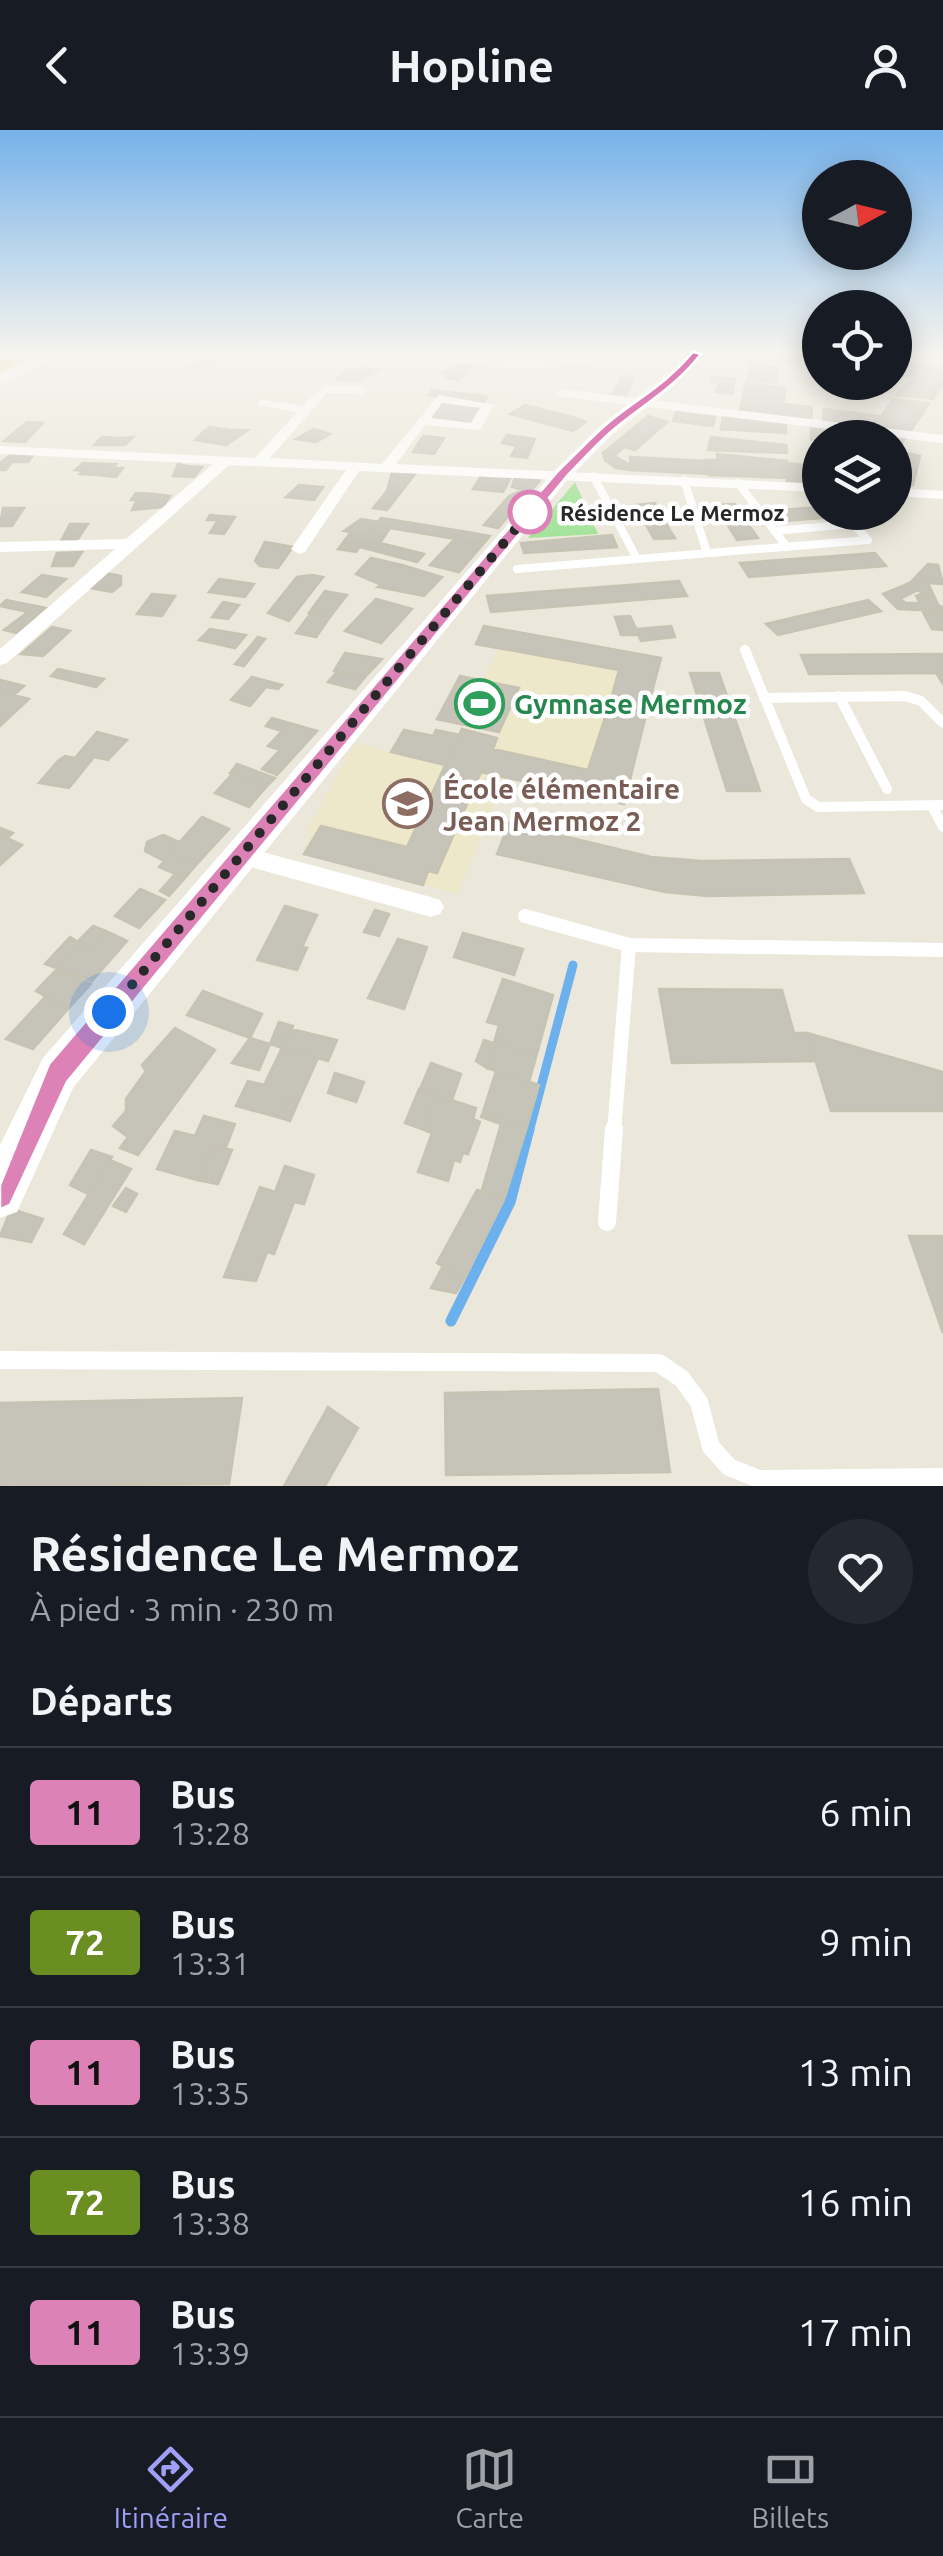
<!DOCTYPE html>
<html lang="fr">
<head>
<meta charset="utf-8">
<style>
	body { margin:0; font-family:Ubuntu,sans-serif; background:#242831; color:#f1f3f6; height:100vh; display:flex; flex-direction:column; font-size:38px; white-space:nowrap }
	* { box-sizing:border-box; margin:0 }
	p { font-size:32px; color:#9ea1a6 }
	.icon { flex:none; width:55px; height:55px; fill:none; stroke:currentColor; stroke-width:2; stroke-linecap:round; stroke-linejoin:round }
	.map { position:relative; height:1356px; overflow:hidden }
	.details { display:flex; flex-direction:column; background:#171b24; flex:1 }
	.details>* { flex:none }
	.badge { padding:0 20px; border-radius:8px; font-size:35px; line-height:65px }
	.needle { width:65px; rotate:83deg }
	.buttons { position:absolute; left:802px; top:30px; display:grid; gap:20px }
	.buttons a { display:grid; place-items:center; width:110px; height:110px; border-radius:50%; background:#171b24; box-shadow:0 5px 25px #0003; font-size:50px }
	.you { position:absolute; width:50px; height:50px; margin:-25px; border:8px solid #fff; border-radius:50%; background:#1a73e8; box-shadow:0 0 0 15px #1a73e833 }
	.map>.badge { position:absolute; translate:-50% -50%; box-shadow:0 0 0 5px #fff }
	h2 { padding:0 30px; font-size:38px; line-height:90px }
	.round { display:grid; place-items:center; flex:none; width:105px; height:105px; border-radius:52px; background:#242831 }
	.summary { display:flex; align-items:center; justify-content:space-between; height:170px; padding:0 30px }
	h1 { font-size:48px; font-weight:700; line-height:75px }
	ul { padding:0; list-style:none }
	li { display:flex; align-items:center; gap:30px; height:130px; padding:0 30px; border-top:2px solid #363941 }
	li div { flex:1 }
	li b { display:block; font-size:38px }
	li em { font-style:normal }
	li .badge { min-width:110px; font-weight:700; text-align:center }
	header { display:flex; justify-content:space-between; align-items:center; height:130px; padding:0 30px; background:#171b24; font-size:45px; font-weight:700 }
	.dock { display:flex; justify-content:space-around; align-items:center; height:140px; border-top:2px solid #363941; background:#171b24; font-size:28px; color:#9ea1a6 }
	.dock a { display:grid; justify-items:center; gap:5px }
	.dock .selected { color:#a09ff7 }
	.map>svg:first-child { display:block }
	.education { fill:#ede8c9 }
	.green { fill:#a0e296 }
	.lines { fill:none; stroke-linecap:round; stroke-linejoin:round }
	.stream-far1 { stroke:#6cb0ed; stroke-width:9 }
	.stream { stroke:#6cb0ed; stroke-width:11 }
	.building { fill:#c6c3b9; stroke:#c6c3b3; stroke-width:2.5 }
	.lane-far4 { stroke:#fff; stroke-width:6 }
	.lane-far3 { stroke:#fff; stroke-width:8 }
	.lane-far2 { stroke:#fff; stroke-width:10 }
	.lane-far1 { stroke:#fff; stroke-width:14 }
	.lane { stroke:#fff; stroke-width:18 }
	.street { fill:#fff; fill-rule:evenodd }
	.secondary { fill:#fff; fill-rule:evenodd }
	.highway { fill:#fdc052; fill-rule:evenodd }
	.line { fill:#dc82b6; stroke:#fff; stroke-width:2.5 }
	.walk { stroke:#282828; stroke-width:10; stroke-dasharray:0 18 }
	.stop-dot { fill:#fff; stroke:#dc82b6; stroke-width:5 }
	.labels { text-anchor:middle; dominant-baseline:central; stroke-width:9; stroke-linejoin:round; paint-order:stroke }
	.far-stop-label { font-size:22px; font-weight:bold; fill:#282828; stroke:#fff; text-anchor:start }
	.leisure-label { font-size:28px; font-weight:bold; fill:#27864d; stroke:#fff; text-anchor:start }
	.education-label { font-size:28px; font-weight:bold; fill:#785e54; stroke:#fff; text-anchor:start }
</style>
</head>
<body>
<header><svg class="icon" aria-label="back" viewBox="0 0 24 24"><path d="M15 5l-7 7 7 7"/></svg>Hopline<svg class="icon" aria-label="person" viewBox="0 0 24 24"><circle cx="12" cy="8" r="4"/><path d="M4 21q1-7 8-7t8 7"/></svg></header>
<div class="map">
<svg width="943" height="1356" viewBox="0 0 943 1356">
	<rect width="100%" height="100%" fill="#ebe7da"/>
	<path class="education" d="M484 496 661 528 624 674 506 648 458 764 304 724 310 694 355 613 391 622 404 600 433 606 436 600 458 605 462 599 498 607 519 559 483 551 498 519 476 514Z"/>
	<path class="green" d="M575 352 598 404 528 408Z"/>
	<g class="lines">
		<path class="stream-far1" d="M529 1002 573 835"/>
		<path class="stream" d="M451 1191 510 1072 529 999"/>
	</g>
	<path class="building" d="M753 224H800L797 232 752 229Z
		M200 225 212 227 222 225 212 235 190 237Z
		M460 232 474 234 460 250 446 248 449 244 442 243 452 240Z
		M751 234 779 237 776 253 747 250Z
		M895 234 943 240V255L933 269 896 265 913 247 895 245Z
		M362 238 380 240 357 251 336 249 343 242Z
		M622 246 634 247 625 268 611 266Z
		M712 247 735 249 732 264 716 262 719 252H711Z
		M745 253 786 258 783 274 812 277 811 290 740 281Z
		M432 260 487 266 484 272 428 265Z
		M893 269 929 273 911 301 823 291 824 279 885 287 882 285Z
		M442 272 482 276 471 294 430 289Z
		M525 275 576 288 586 292 573 301 510 284Z
		M676 282 715 287 713 296 673 291Z
		M648 286 667 292 635 320 614 314Z
		M723 286 786 293V303L721 299Z
		M27 292 43 293 25 312 4 311Z
		M209 297 231 300H248L226 315 195 310Z
		M811 297 842 301V308L811 310Z
		M314 299 330 304 316 312 296 309Z
		M842 301 905 308 898 321 907 323 895 352V308H842Z
		M507 305 535 309 527 328 511 326 517 316 502 313Z
		M423 306 444 308 434 324 413 322Z
		M102 307 120 308 133 307 125 315H94Z
		M711 307 786 315 787 323 708 320Z
		M614 314 624 317 614 326 631 335V340L616 338 605 330 603 323Z
		M907 323 920 326 913 355 895 354Z
		M11 324H34L28 332H12L6 340H0V333Z
		M717 324 787 331V348L709 345 706 330H718Z
		M630 327 705 331 709 344 631 340Z
		M83 333 105 334 95 345 80 344 83 341 75 340Z
		M787 333 813 336 814 352 787 351Z
		M105 334H116L113 338H123L116 347 95 345Z
		M178 334 187 336 202 337 194 347 173 346Z
		M392 342 416 343 387 380 373 378 387 361Z
		M481 346 511 347 503 362 473 359Z
		M515 347 541 349 530 362 512 357Z
		M299 355 323 357 314 370 286 367Z
		M518 362 528 364 498 398 484 395 509 366Z
		M136 363 154 364 170 366 163 377 132 380 137 370H131Z
		M655 373 671 402 675 408 654 409 635 375Z
		M735 374 738 380 758 408 737 410 715 375Z
		M820 377V382L870 384 786 391 778 380Z
		M3 378H24L12 396H0Z
		M210 385 235 387 224 404 210 403 218 390H207Z
		M381 388 394 390 462 401 455 409 390 398 380 413 424 424 417 432 360 417Z
		M361 389 378 392 356 422 338 419 351 402 344 401Z
		M70 394H88L75 413H60Z
		M462 401 490 406 459 442 430 435Z
		M612 405 617 417 524 423 521 413Z
		M265 412 293 417 278 438 260 436 255 431Z
		M82 422 73 436H52L57 423Z
		M875 423 886 436 749 447 740 433Z
		M371 428 402 435 442 447 424 466 378 457 382 455 356 444Z
		M928 434 938 435 943 454 911 452Z
		M101 442 121 446V455L112 462 85 457Z
		M42 445 66 449 46 467 22 462Z
		M312 445 323 447 289 491 268 483 297 447Z
		M219 449 254 454 245 467 209 462Z
		M679 451 687 466 491 482 487 466Z
		M911 452 928 453 935 468 905 455Z
		M905 455 916 461 900 469 906 473H920L916 466 921 464 935 468 941 481 898 479 883 464Z
		M325 461 347 465 330 487 309 483Z
		M152 464 175 466 162 486 137 484Z
		M376 469 412 479 381 513 345 501Z
		M6 470 46 478 16 503 4 500 28 482 0 476Z
		M868 470 881 481 778 505 766 494Z
		M223 472 239 475 228 489 212 487Z
		M939 476 943 477V500L932 499 922 480 941 481Z
		M311 483 330 487 316 507 296 503Z
		M630 486 639 505H621L615 487Z
		M484 496 661 528 648 577 611 569 619 540 476 514Z
		M671 496 675 507 641 511 636 499Z
		M52 497 70 501 43 526 21 524Z
		M210 499 246 505 235 518 199 510Z
		M258 507 265 509 244 536 235 534Z
		M345 523 382 529 365 547 334 541Z
		M943 524V554L936 543 809 544 801 525Z
		M58 539 104 549 96 557 51 546Z
		M337 542 365 547 355 559 328 552Z
		M690 543H719L760 661H727Z
		M460 546 519 558 499 602 437 589Z
		M252 547 282 555 278 559 266 557 250 576 231 570Z
		M0 550 24 556 14 565 0 562Z
		M0 562 29 569 0 596Z
		M611 569 648 577 624 674 481 642 437 743 428 741 423 755 304 724 321 696 407 717 462 599 497 608 493 619 588 640Z
		M272 588 317 601 277 645 262 639 280 620 268 616 282 601 266 596Z
		M404 600 433 606 436 600 459 605 445 635 391 622Z
		M97 602 127 610 108 630 94 627 69 658 39 653 58 631 65 626 75 628Z
		M237 634 275 648 267 656 230 643Z
		M233 643 267 656 249 677 215 663Z
		M202 687 229 699 196 735 170 723Z
		M509 693 651 727 702 731 849 729 864 763 708 766 665 762 497 724Z
		M0 698 13 703 7 708 22 715 0 735Z
		M163 705 179 712 170 723 196 735 185 748 159 737 164 731 145 721 147 712Z
		M175 744 185 748 169 766 160 761Z
		M140 759 165 770 139 798 115 786Z
		M285 776 317 785 302 817 307 818 297 840 257 830Z
		M375 780 389 784 379 806 364 802Z
		M93 796 106 801 91 817 78 811Z
		M106 801 127 811 92 851 56 838 80 813 91 817Z
		M463 803 523 819 514 845 454 827Z
		M70 807 80 813 56 838 45 834Z
		M398 809 427 817 404 879 368 868Z
		M56 840 91 854 68 879 36 861Z
		M503 849 553 865 536 927 494 913 499 895 487 892Z
		M659 859 782 860 794 903H807L815 931 672 933Z
		M203 861 262 884 250 908 187 885Z
		M45 867 68 879 33 919 6 909Z
		M279 892 293 896 282 918 270 914Z
		M175 898 215 920 138 1025 120 1018 128 1007 113 996 126 981V969L146 941 142 935Z
		M291 899 337 910 328 931 282 918Z
		M807 903 943 942V981H831Z
		M250 908 270 914 259 940 232 933Z
		M484 910 496 914 487 938 476 931Z
		M496 914 536 927 529 952 487 938Z
		M282 918 318 928 300 968 286 965 277 987 236 976 248 951 264 955Z
		M431 933 461 944 452 970 420 959Z
		M496 941 539 955 527 997 483 982Z
		M335 943 364 952 356 972 328 963Z
		M419 959 436 965 424 1000 405 993Z
		M286 965 300 968 290 991 277 987Z
		M436 965 476 978 473 989 480 992 468 1024 463 1023 460 1032 454 1030 448 1051 418 1042 432 1003 424 1000Z
		M483 982 527 997 505 1067 482 1060 501 994 481 987Z
		M204 986 235 994 226 1017 213 1015 197 1050 157 1039 175 1001 195 1006Z
		M213 1015 232 1020 218 1054 197 1050Z
		M91 1020 112 1027 88 1064 70 1055Z
		M110 1030 131 1039 84 1114 64 1104Z
		M285 1036 314 1045 304 1074 294 1072 274 1124 267 1122 256 1151 224 1147 260 1057 275 1062Z
		M126 1058 137 1064 126 1082 113 1076Z
		M477 1060 505 1067 464 1149 437 1133Z
		M11 1079 43 1089 31 1112 0 1106Z
		M909 1106H943V1203Z
		M442 1138 464 1149 456 1163 431 1158Z
		M658 1259 670 1342 446 1345 445 1263Z
		M242 1268 229 1354 0 1356V1273Z
		M328 1277 358 1298 325 1356H284Z"/>
	<g class="lines">
		<path class="lane-far4" d="M593 345 596 352"/>
		<path class="lane-far3" d="M595 349 637 429
			M684 350 707 423
			M738 353 787 417
			M517 439 868 410 853 394 774 401"/>
		<path class="lane-far2" d="M745 520 806 669 818 677 943 675
			M839 566 887 659
			M764 568 905 566 921 571 943 593
			M932 676 943 697"/>
		<path class="lane-far1" d="M525 786 629 815 943 820
			M614 1002 629 815"/>
		<path class="lane" d="M607 1092 614 999
			M0 1230 659 1233 682 1249 699 1272 711 1317 729 1337 759 1349 943 1347"/>
		<path class="street" d="M895 224 943 229V235L895 230Z
			M324 255 362 256 368 260 362 264 327 263 270 328 382 334 439 265 494 275 480 300 425 295 396 334 820 354V362L359 341 305 422 299 424 291 419 346 340 229 335 7 533 0 535V519L115 419 0 422V412L126 409 213 334 0 324V316L255 328 297 282 259 275V269L302 276ZM442 273 480 278 471 293 431 288Z
			M562 259 943 305V313L558 266 556 263Z
			M895 358 943 361V369L895 366Z
			M240 716 431 767 440 770 444 777 440 784 431 787 232 732 228 725 232 718Z"/>
		<path class="secondary" d="M44 224H65L0 254V243Z
			M394 224 524 228 644 224 636 229 524 238 402 229Z
			M689 224H705L673 257 613 304 569 348 73 958 17 1082 0 1088V1015L43 928 555 340 600 296Z"/>
		<path class="highway" d="M10 224H37L0 242V228Z"/>
	</g>
	<linearGradient id="sky" x2="0" y2="1"><stop stop-color="#76b2ea"/><stop offset="0.54" stop-color="#f6f4ee"/><stop offset="1" stop-color="#f6f4ee" stop-opacity="0"/></linearGradient>
	<rect width="943" height="414" fill="url(#sky)"/>
	<path class="line" d="M693 222 701 224C677 255 648 272 618 296 599 311 583 330 567 346L67 952 10 1075 0 1079V1055L49 934 558 341C575 325 591 307 609 292 641 266 665 255 693 222Z"/>
	<g class="lines">
		<path class="walk" d="M109 882 530 382"/>
	</g>
	<defs>
		<symbol id="stadium-ring" viewBox="-11 -11 22 22"><circle r="9.5" fill="#fff" stroke="#2e9e5b" stroke-width="1.5"/><path d="M0-5a6.5 5 0 1 0 0 10a6.5 5 0 1 0 0-10ZM-3.5-1.8h7v3.6h-7Z" fill="#2e9e5b"/></symbol>
		<symbol id="school-ring" viewBox="-11 -11 22 22"><circle r="9.5" fill="#fff" stroke="#8d6e63" stroke-width="1.5"/><path d="M0-5L7-2L0 1L-7-2ZM-4 1L0 2.5L4 1V4Q0 6-4 4Z" fill="#8d6e63"/></symbol>
	</defs>
	<g fill-rule="evenodd">
		<use href="#stadium-ring" x="452" y="546" width="55" height="55"/>
		<use href="#school-ring" x="380" y="646" width="55" height="55"/>
	</g>
	<circle class="stop-dot" cx="530" cy="382" r="20"/>
	<g class="labels">
		<g class="far-stop-label">
			<text x="560" y="382">Résidence Le Mermoz</text>
		</g>
		<g class="leisure-label">
			<text x="514" y="573">Gymnase Mermoz</text>
		</g>
		<g class="education-label">
			<text x="443" y="658">École élémentaire<tspan x="443" dy="32">Jean Mermoz 2</tspan></text>
		</g>
	</g>
</svg>
<div class="buttons">
<a><svg class="needle" viewBox="-14 -14 28 28"><path d="M0-13l5 13h-10z" fill="#e53935"/><path d="M0 13l5-13h-10z" fill="#9ea1a6"/></svg></a>
<a><svg class="icon" aria-label="locate" viewBox="0 0 24 24"><circle cx="12" cy="12" r="6"/><path d="M12 2v4M12 18v4M2 12h4M18 12h4"/></svg></a>
<a><svg class="icon" aria-label="layers" viewBox="0 0 24 24"><path d="M12 4l9 5-9 5-9-5zM3 14l9 5 9-5"/></svg></a>
</div>
<div class="you" style="left:109px;top:882px"></div>
</div>
<section class="details">
<div class="summary"><div><h1>Résidence Le Mermoz</h1><p>À pied · 3 min · 230 m</p></div><a class="round"><svg class="icon" aria-label="heart" viewBox="0 0 24 24"><path d="M12 20l-8-8c-3-5 5-10 8-4 3-6 11-1 8 4z"/></svg></a></div>
<h2>Départs</h2>
<ul>
<li><span class="badge" style="background:#dc82b6;color:#111">11</span><div><b>Bus</b><p>13:28</p></div><em>6 min</em></li>
<li><span class="badge" style="background:#6b8e23;color:#fff">72</span><div><b>Bus</b><p>13:31</p></div><em>9 min</em></li>
<li><span class="badge" style="background:#dc82b6;color:#111">11</span><div><b>Bus</b><p>13:35</p></div><em>13 min</em></li>
<li><span class="badge" style="background:#6b8e23;color:#fff">72</span><div><b>Bus</b><p>13:38</p></div><em>16 min</em></li>
<li><span class="badge" style="background:#dc82b6;color:#111">11</span><div><b>Bus</b><p>13:39</p></div><em>17 min</em></li>
</ul>
</section>
<nav class="dock">
<a class="selected"><svg class="icon" aria-label="directions" viewBox="0 0 24 24"><path d="M12 3l9 9-9 9-9-9zM9 14v-3h6M13 9l2 2-2 2"/></svg>Itinéraire</a>
<a><svg class="icon" aria-label="map" viewBox="0 0 24 24"><path d="M3 6l6-2 6 2 6-2v14l-6 2-6-2-6 2zM9 4v14M15 6v14"/></svg>Carte</a>
<a><svg class="icon" aria-label="tickets" viewBox="0 0 24 24"><path d="M3 7h18v10H3zM15 7v10"/></svg>Billets</a>
</nav>
</body>
</html>
